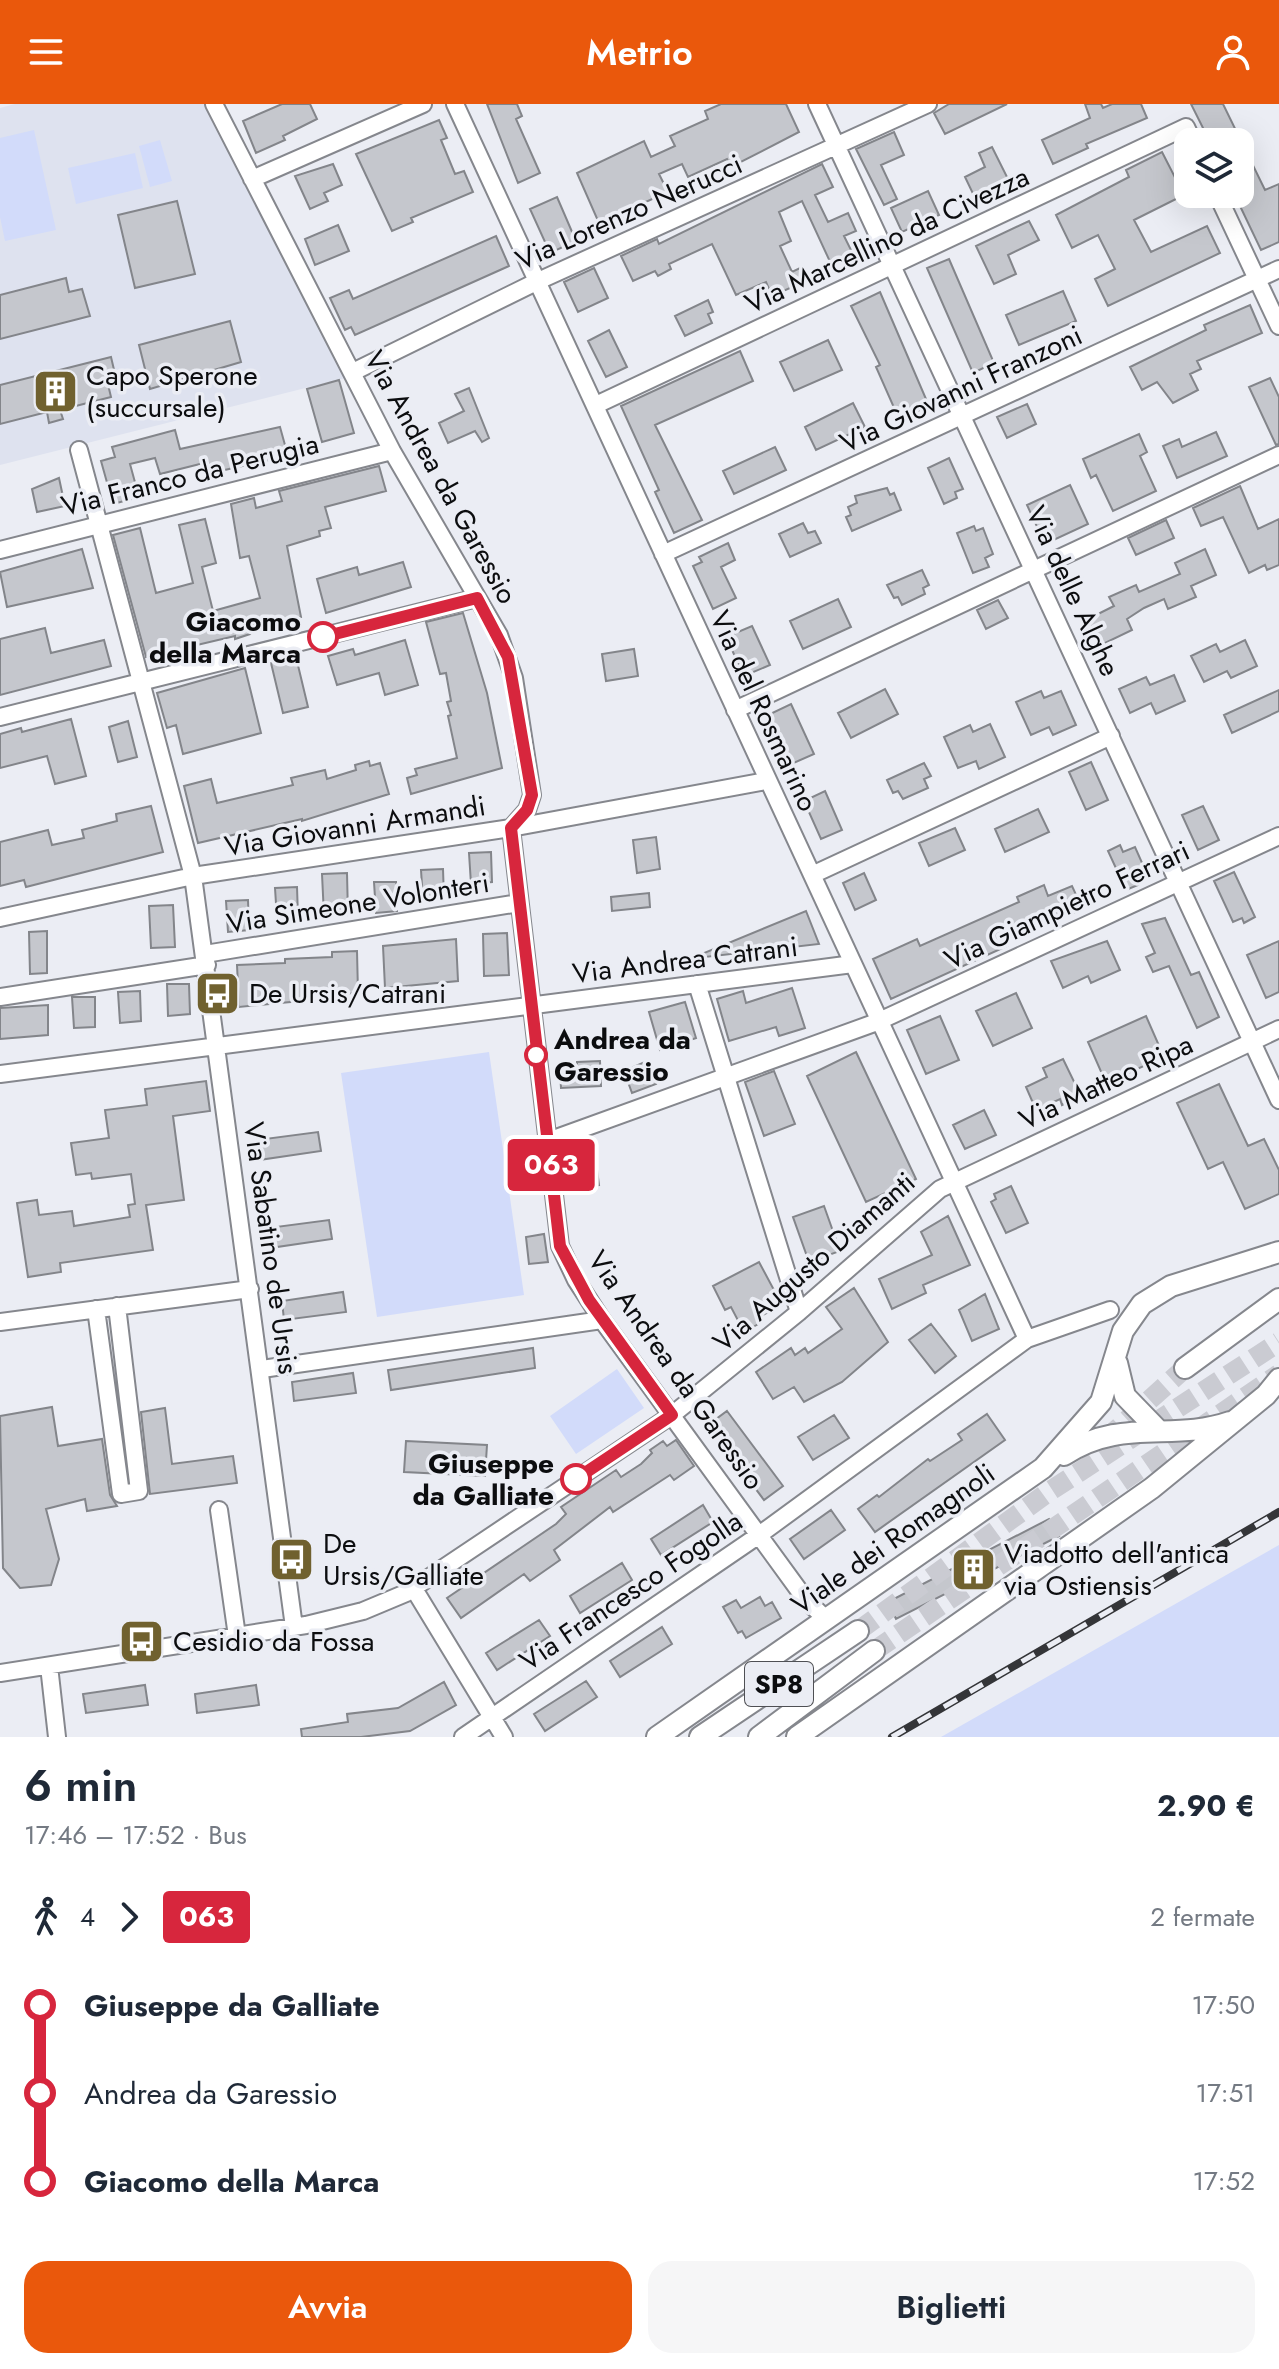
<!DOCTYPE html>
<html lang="it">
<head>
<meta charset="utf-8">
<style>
	body { margin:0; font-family:Jost,sans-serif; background:#f6f6f7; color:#1f2937; height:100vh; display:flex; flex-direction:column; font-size:30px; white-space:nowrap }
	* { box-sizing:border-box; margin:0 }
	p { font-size:26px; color:#747a83 }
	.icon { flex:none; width:44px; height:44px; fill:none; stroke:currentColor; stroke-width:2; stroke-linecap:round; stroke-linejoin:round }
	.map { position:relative; height:1633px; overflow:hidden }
	.side { display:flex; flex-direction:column; background:#fff; flex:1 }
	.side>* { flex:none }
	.badge { padding:0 16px; border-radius:6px; font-size:28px; line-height:52px }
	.buttons { position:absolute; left:1174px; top:24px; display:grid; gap:16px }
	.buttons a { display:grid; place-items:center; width:80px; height:80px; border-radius:16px; background:#fff; box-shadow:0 8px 32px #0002; font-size:40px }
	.map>.badge { position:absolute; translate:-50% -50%; box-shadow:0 0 0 4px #fff }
	.legs { display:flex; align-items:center; gap:12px; height:88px; padding:0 24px; font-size:26px }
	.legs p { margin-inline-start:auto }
	.head { display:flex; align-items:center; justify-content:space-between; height:136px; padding:0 24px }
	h1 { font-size:44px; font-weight:600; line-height:60px }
	.action { display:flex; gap:16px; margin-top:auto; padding:16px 24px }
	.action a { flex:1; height:92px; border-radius:24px; background:#ea580c; color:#fff; font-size:32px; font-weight:600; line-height:92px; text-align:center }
	.action a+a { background:#f6f6f7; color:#1f2937 }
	ul { padding:0 24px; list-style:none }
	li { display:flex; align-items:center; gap:28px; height:88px; font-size:30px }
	li i { display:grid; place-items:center; width:12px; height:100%; margin:0 10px; background:currentColor }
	li i::after { content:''; width:20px; height:20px; margin:-10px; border:6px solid; border-radius:50%; background:#fff }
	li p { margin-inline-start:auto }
	li:first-child i { background:linear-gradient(#0000 50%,currentColor 0) }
	li:last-child i { background:linear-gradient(currentColor 50%,#0000 0) }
	header { display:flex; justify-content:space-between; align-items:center; height:104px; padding:0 24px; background:#ea580c; color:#fff; font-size:36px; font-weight:600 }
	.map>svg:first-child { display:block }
	.built { fill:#dee2ef }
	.green { fill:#d2dbfa }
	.building { fill:#c5c7cd; stroke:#83858a; stroke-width:2 }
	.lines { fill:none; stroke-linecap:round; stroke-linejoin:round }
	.major-tunnel { stroke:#cacbd2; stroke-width:20; stroke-dasharray:20 10; stroke-linecap:butt }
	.minor-casing { stroke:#85878d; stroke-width:20 }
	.major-casing { stroke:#85878d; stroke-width:24 }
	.minor { stroke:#fff; stroke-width:16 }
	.major { stroke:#fff; stroke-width:20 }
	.rail-casing { stroke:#343538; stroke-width:8 }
	.rail { stroke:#ebedf4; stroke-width:5; stroke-dasharray:15; stroke-linecap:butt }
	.line-1-casing { stroke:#fff; stroke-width:18 }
	.line-1 { stroke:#d7263d; stroke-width:12 }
	.stop-1-dot { fill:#fff; stroke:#d7263d; stroke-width:4 }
	.labels { text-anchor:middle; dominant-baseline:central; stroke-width:7; stroke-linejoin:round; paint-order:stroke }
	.shield { fill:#ebedf4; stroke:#4f5054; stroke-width:2 }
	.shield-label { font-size:26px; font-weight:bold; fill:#0c0d0f }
	.street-label { font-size:28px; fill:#0c0d0f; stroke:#ebedf4 }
	.poi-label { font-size:28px; fill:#0c0d0f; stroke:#ebedf4; text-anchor:start }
	.stop-label { font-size:28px; font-weight:bold; fill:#0c0d0f; stroke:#ebedf4; text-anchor:end }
</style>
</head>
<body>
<header><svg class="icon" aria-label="menu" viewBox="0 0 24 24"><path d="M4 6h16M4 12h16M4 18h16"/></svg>Metrio<svg class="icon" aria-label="person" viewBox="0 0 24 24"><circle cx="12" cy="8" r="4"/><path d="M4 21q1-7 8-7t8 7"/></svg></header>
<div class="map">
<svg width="1279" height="1633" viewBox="0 0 1279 1633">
	<rect width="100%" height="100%" fill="#ebedf4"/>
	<path class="built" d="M15 0H204L345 274 0 361V4Z"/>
	<path class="green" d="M34 26 56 126 5 137 0 113V34Z
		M160 36 172 77 150 83 139 42Z
		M135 49 143 84 76 100 68 64Z
		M489 948 524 1191 377 1213 341 969Z
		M617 1265 644 1304 576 1350 550 1312Z
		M1279 1441V1633H941Z"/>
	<path class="building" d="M282 0H310L317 15 283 32 285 36 256 49 243 17Z
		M487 0H517L522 12 516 15 540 69 518 79Z
		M721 0H786L799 28 731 63 727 55 688 73 682 60 659 70 668 88 621 109 624 116 602 126 577 69 644 37 651 53 675 42 670 32 708 15 705 7Z
		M949 0H1007L945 30 934 9Z
		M1085 0H1101L1103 4 1112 0H1141L1147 14 1086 40 1088 44 1053 60 1042 36 1090 14Z
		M1191 0H1223L1265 86 1279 80V138L1261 146 1240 102V38H1210Z
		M439 16 447 34 441 36 455 70 464 67 473 88 411 114 413 118 392 127 356 50Z
		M894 28 904 51 881 61 897 95 884 101 856 45Z
		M992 43 1010 79 976 96 965 73 985 63 979 49Z
		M1162 48 1184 91 1134 116 1151 148 1207 122 1220 149 1108 202 1095 175 1115 165 1098 131 1072 144 1056 111 1129 73 1126 66Z
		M333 60 342 81 324 89 328 97 310 105 295 72Z
		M822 60 833 83 815 91 828 118 848 109 856 127 844 132 852 148 844 152 845 156 832 162 802 97 779 108 791 137 780 142 792 168 800 164 806 177 772 192 766 178 736 191 712 140 669 160 671 165 658 172 655 167 633 177 621 152 657 135 659 140Z
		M928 87 939 111 902 128 891 104Z
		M557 93 576 137 550 149 530 105Z
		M177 97 195 170 135 184 118 111Z
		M1029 117 1039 136 1008 151 1016 170 994 180 976 142Z
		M338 121 349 147 315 161 305 135Z
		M496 132 509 162 355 231 351 223 345 226 330 194 349 186 353 195Z
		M949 155 994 259 973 269 927 164Z
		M594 164 608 194 578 208 564 178Z
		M66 174 69 188 82 185 90 212 0 235V191Z
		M1063 187 1076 217 1019 241 1006 211Z
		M880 188 929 302 899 315 876 263 880 261 851 202Z
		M708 196 713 208 708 210 712 219 685 232 675 212Z
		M1250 201 1262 229 1197 257 1201 265 1190 270 1198 286 1173 299 1157 278 1142 286 1130 263 1206 226 1204 221Z
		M230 217 241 258 150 285 139 241Z
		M609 226 627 263 606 273 588 237Z
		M828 236 842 266 794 287 780 258Z
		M740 247 753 277 655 321 702 416 674 429 655 388 659 386 621 302Z
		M111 253 115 270 106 272 111 293 60 306 63 315 49 319 47 308 0 320V281Z
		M1270 274 1279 293V340L1276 341 1249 283Z
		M339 276 354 329 322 338 307 285Z
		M469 284 489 334 482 338 475 327 448 339 439 319 464 307 455 290Z
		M853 299 865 323 816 346 805 323Z
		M1027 300 1036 320 1007 334 997 313Z
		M280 323 288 352 211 369 208 358 160 370 155 354 130 360 139 393 113 400 101 357 115 353 112 343 175 326 180 345Z
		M1216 328 1227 352 1177 374 1163 342 1179 335 1182 343Z
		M1139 330 1147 348 1140 352 1156 387 1113 407 1096 371 1091 374 1083 355Z
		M775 343 786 366 734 390 723 367Z
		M949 354 963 385 955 388 957 394 944 400 928 364Z
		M379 362 386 387 325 403 331 424 319 427 320 432 287 442 301 513 249 527 250 530 235 535V532L146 553 113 431 140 424 156 489 193 479 179 421 205 415 216 459 202 463 213 507 260 494 249 452 240 454 231 400 254 394 256 404 282 397 279 387Z
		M59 374 65 402 37 408 32 385Z
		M1070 381 1088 420 1045 440 1027 401Z
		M1240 382 1258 425 1279 415V461L1267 466 1265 461 1249 469 1223 413 1201 422 1193 404Z
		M887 384 890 391 894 389 901 406 852 427 846 413 851 411 848 403 857 399 855 392Z
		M1166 416 1174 434 1136 451 1128 434Z
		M803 419 808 429 815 427 821 439 790 453 779 430Z
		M974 422 976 427 983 424 993 450 985 454 989 463 973 469 957 429Z
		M728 439 735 456 721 463 736 494 713 505 693 462 702 458 699 453Z
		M82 445 93 484 7 503 0 468Z
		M1205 445 1216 471 1191 482 1196 493 1168 505 1164 495 1144 504 1127 515 1132 526 1101 541 1088 515 1114 502 1109 493 1136 481 1139 488 1180 470 1175 459Z
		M403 458 411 483 326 509 317 475 357 463 359 471Z
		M922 466 929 481 923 484 925 490 902 501 898 493 894 494 887 481Z
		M838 495 851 523 803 545 790 517Z
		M998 496 1008 514 986 525 977 506Z
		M463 509 487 589 502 664 411 690 407 674 417 671 415 665 457 654 448 612 451 611 447 598 451 597 446 569 440 570 426 518Z
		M752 522 770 561 744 572 726 533Z
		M45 524 51 549 104 536 111 562 0 591V535Z
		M405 536 418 581 385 591 379 569 337 581 328 552 353 545 355 551Z
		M1245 536 1257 562 1231 574 1227 567 1204 578 1191 552 1216 540 1220 548Z
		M634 545 638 572 606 577 602 550Z
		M296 553 308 603 283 609 271 559Z
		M245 564 261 629 183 650 176 621 167 624 157 589Z
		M1174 571 1185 597 1156 610 1151 599 1130 609 1119 585 1146 573 1150 581Z
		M885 585 898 610 851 634 838 609Z
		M1279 586V607L1232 629 1224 611Z
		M1041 587 1044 594 1061 587 1076 621 1053 631 1049 623 1031 631 1016 598Z
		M791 600 814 650 789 661 766 612Z
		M71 615 86 672 55 680 47 652 0 664V630L21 624 22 628Z
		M128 617 137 653 118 658 109 623Z
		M990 620 1005 653 979 665 976 657 958 664 944 633 970 621 973 628Z
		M369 657 370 662 380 659 389 690 302 717V715L198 739 184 682 211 675 217 699 293 681 291 674 325 666 327 675 356 666 355 661Z
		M1091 658 1108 696 1086 706 1069 668Z
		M924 659 931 672 924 675 928 684 903 695 898 687 893 689 887 676Z
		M825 687 842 726 821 735 804 697Z
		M151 702 163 748 26 783 24 776 0 782V738L48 726 52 741 84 734 82 726 117 717 116 710Z
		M1203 702 1219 736 1198 746 1182 711Z
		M1038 705 1049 728 1005 748 995 725Z
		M955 724 965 746 929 762 919 739Z
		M656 733 660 765 637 769 633 736Z
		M1120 741 1123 748 1135 743 1147 770 1135 775 1138 781 1126 786 1108 747Z
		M491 748 492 778 471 780 469 749Z
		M443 765 444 795 423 797 421 766Z
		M1234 768 1255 813 1244 819 1242 814 1233 818 1214 777Z
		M347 769 348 811 324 812 322 770Z
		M864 769 876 796 855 806 843 779Z
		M374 778H396L397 807 376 809Z
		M1044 781 1048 792 1072 782 1078 795 1072 798 1076 808 1004 835 1007 842 891 895 873 855 917 835 920 842 1019 798 1017 793Z
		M297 783 298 813 277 815 275 784Z
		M649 789 650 803 612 807 611 793Z
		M248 796 249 826 228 828 226 797Z
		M173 801 175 843 151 844 149 802Z
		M806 807 819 840 705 853 704 849Z
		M1165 814 1191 871 1199 868 1219 913 1197 924 1169 862 1153 868 1146 853 1155 849 1142 820Z
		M47 827V869L30 870 29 828Z
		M507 829 509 871 484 872 483 830Z
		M456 835 458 877 385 884 383 842Z
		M1107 837 1120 866 1091 879 1088 872 1063 884 1051 857Z
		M1279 837V888L1266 894 1247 851Z
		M357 847 358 889 311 891V896L239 903 237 861 285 859V855L332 853V848Z
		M167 880H189L190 910 168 912Z
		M792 884 805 924 779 932 776 923 729 937 717 895 743 887 746 899Z
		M140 887 141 917 120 919 118 888Z
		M1016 889 1032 924 993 942 976 907Z
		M72 893H95V923L74 924Z
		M685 898 696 934 660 946 649 908Z
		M48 901V931L0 935V904Z
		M940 912 959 956 926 970 907 926Z
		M1146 912 1164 953 1106 979 1088 938Z
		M856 948 916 1075 866 1098 807 972Z
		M1063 955 1081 992 1062 1001 1060 995 1036 1006 1026 983 1047 973 1043 964Z
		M600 957 601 982 561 984 560 967 577 966V958Z
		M647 957 656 980 632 989 624 967Z
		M774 967 795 1020 764 1032 745 978Z
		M206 977 210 1007 173 1012 184 1096 146 1101 153 1146 60 1159 61 1168 28 1173 17 1099 37 1096 39 1111 72 1107 74 1122 130 1113 128 1101 135 1100 131 1070 92 1075 91 1069 76 1071 71 1039 109 1034 105 1006 147 1001 145 985Z
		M1219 980 1248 1042 1264 1035 1279 1066V1090L1245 1105 1223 1058 1208 1065 1177 999Z
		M984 1006 996 1031 965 1045 953 1021Z
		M318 1028 321 1047 259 1056 257 1036Z
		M594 1042 599 1081 575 1083 570 1045Z
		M1011 1082 1028 1119 1006 1129 991 1098 996 1095 994 1090Z
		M824 1102 840 1147 809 1158 793 1113Z
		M948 1112 970 1161 923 1181 926 1189 892 1205 879 1175 932 1151 921 1128Z
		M329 1116 332 1135 270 1144 268 1124Z
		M544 1130 548 1158 529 1160 526 1133Z
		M759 1158 782 1201 759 1213 762 1218 744 1228 731 1203 725 1206 713 1182Z
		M854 1184 888 1238 842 1278 804 1298 794 1283 773 1295 756 1268 791 1244 795 1251 805 1244 808 1249 842 1225 826 1203Z
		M343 1188 346 1208 284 1216 282 1197Z
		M985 1190 999 1225 972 1237 959 1206Z
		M931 1220 956 1252 935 1269 909 1236Z
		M533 1244 535 1264 391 1286 388 1266Z
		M353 1269 356 1289 294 1297 292 1278Z
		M52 1303 58 1342 102 1335 110 1391 117 1402 87 1407 85 1395 46 1405 59 1455 51 1481 20 1484 3 1464 0 1312Z
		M165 1304 172 1360 233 1352 237 1379 150 1390 141 1308Z
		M727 1307 783 1382 764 1396 708 1321Z
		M987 1310 1005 1336 875 1428 858 1405 877 1391 879 1393 928 1355 930 1357 962 1336 958 1330Z
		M834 1311 849 1334 813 1356 798 1333Z
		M676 1336 694 1362 674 1376 670 1371 613 1408 610 1403 554 1446 560 1456 530 1477 524 1470 461 1514 447 1494 556 1420 566 1410 561 1403 616 1366 621 1373 641 1360 652 1349 650 1346 663 1337 667 1342Z
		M406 1337 487 1341 485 1372 404 1368Z
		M703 1401 713 1418 661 1451 651 1435Z
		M831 1406 845 1426 804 1455 790 1435Z
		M1049 1415 1059 1432 896 1515 888 1498Z
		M622 1459 632 1476 580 1509 570 1492Z
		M760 1493 765 1502 772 1498 781 1514 746 1534 742 1527 738 1529 723 1503 736 1496 741 1504Z
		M539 1516 550 1532 497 1566 486 1549Z
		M662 1523 672 1540 620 1573 610 1557Z
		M586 1577 597 1593 545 1627 534 1610Z
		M444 1578 456 1601 410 1627 361 1633H302L301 1625 348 1618 347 1610 398 1604Z
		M145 1581 148 1601 86 1609 83 1590Z
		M256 1581 259 1601 197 1609 195 1590Z"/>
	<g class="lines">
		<path class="major-tunnel" d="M1105 1336 1185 1264
			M858 1527 1047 1389 1279 1238
			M874 1547 1279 1270"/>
		<defs>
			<path id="minor" d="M214 0 392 347 499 531 514 574 532 691 527 706 511 724 560 1142 576 1176 602 1216 806 1496 827 1516
				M455 0 1027 1235
				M817 0 1279 996
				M252 75 423 0
				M1217 90 1279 222
				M353 268 536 178 928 0
				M596 301 1186 23 1193 38
				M79 346 193 772 294 1523
				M0 446 392 347
				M663 450 1279 165
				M735 606 1279 351
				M0 613 477 494
				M812 771 1111 632
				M0 814 193 772 511 724 766 677
				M205 850 519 799
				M697 880 799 1208
				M0 893 207 861
				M0 970 853 860
				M548 1037 877 918 1279 732
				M96 1205 121 1390 139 1387 117 1202
				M0 1218 250 1185
				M262 1265 602 1216
				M219 1406 237 1532
				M414 1485 504 1633
				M49 1562 57 1633
				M0 1569 306 1521 363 1507 406 1489 672 1311 799 1208 940 1085 1279 925
				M463 1633 759 1431 1027 1235 1110 1206"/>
			<path id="major" d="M1117 1259 1125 1292 1157 1325
				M1185 1264 1279 1195
				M1064 1351C1121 1313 1173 1338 1230 1318
				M657 1633 1043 1364 1101 1298 1123 1227 1142 1200 1171 1182 1279 1148
				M700 1633 858 1527
				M759 1633 874 1547
				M797 1633 1152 1384 1266 1291 1279 1275"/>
		</defs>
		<use href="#minor" class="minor-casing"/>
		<use href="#major" class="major-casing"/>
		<use href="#minor" class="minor"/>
		<use href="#major" class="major"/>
		<defs>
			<path id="rail" d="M892 1633 1279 1408"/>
		</defs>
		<use href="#rail" class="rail-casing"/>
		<use href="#rail" class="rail"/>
	</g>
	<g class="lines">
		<defs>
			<path id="line-1" d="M323 533 477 494 508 553 532 691 527 706 511 724 560 1142 589 1196 672 1311 576 1375"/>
		</defs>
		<use href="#line-1" class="line-1-casing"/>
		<use href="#line-1" class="line-1"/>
	</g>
	<defs>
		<symbol id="building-square" viewBox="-11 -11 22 22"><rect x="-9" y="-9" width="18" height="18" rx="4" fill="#70612f" stroke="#ebedf4"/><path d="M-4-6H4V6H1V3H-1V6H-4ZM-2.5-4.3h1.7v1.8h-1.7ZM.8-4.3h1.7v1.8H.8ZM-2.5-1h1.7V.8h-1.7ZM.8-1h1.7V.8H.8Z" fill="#fff"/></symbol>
		<symbol id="bus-square" viewBox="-11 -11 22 22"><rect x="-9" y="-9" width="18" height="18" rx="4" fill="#70612f" stroke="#ebedf4"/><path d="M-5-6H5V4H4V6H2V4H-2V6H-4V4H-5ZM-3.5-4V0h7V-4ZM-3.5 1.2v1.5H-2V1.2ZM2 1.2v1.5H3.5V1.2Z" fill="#fff"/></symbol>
	</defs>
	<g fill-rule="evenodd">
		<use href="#building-square" x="30" y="262" width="51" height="51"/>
		<use href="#bus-square" x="192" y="864" width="51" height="51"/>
		<use href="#bus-square" x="266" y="1430" width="51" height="51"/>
		<use href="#building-square" x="948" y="1440" width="51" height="51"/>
		<use href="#bus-square" x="116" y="1512" width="51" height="51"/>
	</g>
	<g class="stop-1-dot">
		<circle cx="323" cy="533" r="14"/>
		<circle cx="536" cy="951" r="10"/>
		<circle cx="576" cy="1375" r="14"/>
	</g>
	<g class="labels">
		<rect class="shield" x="745" y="1558" width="68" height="44" rx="6"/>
		<g class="shield-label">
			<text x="779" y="1580">SP8</text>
		</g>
		<g class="street-label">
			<text transform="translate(629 108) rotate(-24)">Via Lorenzo Nerucci</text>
			<text transform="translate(887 136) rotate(-25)">Via Marcellino da Civezza</text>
			<text transform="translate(961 285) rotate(-25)">Via Giovanni Franzoni</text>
			<text transform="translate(190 371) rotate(-14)">Via Franco da Perugia</text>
			<text transform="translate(441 373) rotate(61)">Via Andrea da Garessio</text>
			<text transform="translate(1073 487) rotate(65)">Via delle Alghe</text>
			<text transform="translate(764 607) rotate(65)">Via del Rosmarino</text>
			<text transform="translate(355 722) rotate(-9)">Via Giovanni Armandi</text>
			<text transform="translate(358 799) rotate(-9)">Via Simeone Volonteri</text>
			<text transform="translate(1067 801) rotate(-25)">Via Giampietro Ferrari</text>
			<text transform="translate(685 856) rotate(-7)">Via Andrea Catrani</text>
			<text transform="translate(1106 978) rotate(-25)">Via Matteo Ripa</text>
			<text transform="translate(271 1144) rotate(82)">Via Sabatino de Ursis</text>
			<text transform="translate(814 1158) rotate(-41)">Via Augusto Diamanti</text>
			<text transform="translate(676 1266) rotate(55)">Via Andrea da Garessio</text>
			<text transform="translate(893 1435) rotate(-35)">Viale dei Romagnoli</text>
			<text transform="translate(631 1487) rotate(-34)">Via Francesco Fogolla</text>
		</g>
		<g class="poi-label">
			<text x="86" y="271">Capo Sperone<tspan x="86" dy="32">(succursale)</tspan></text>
			<text x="249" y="889">De Ursis/Catrani</text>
			<text x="323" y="1439">De<tspan x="323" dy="32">Ursis/Galliate</tspan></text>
			<text x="1004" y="1449">Viadotto dell'antica<tspan x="1004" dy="32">via Ostiensis</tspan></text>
			<text x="173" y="1537">Cesidio da Fossa</text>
		</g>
		<g class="stop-label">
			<text x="301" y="517">Giacomo<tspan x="301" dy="32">della Marca</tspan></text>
			<text x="554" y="935" text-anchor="start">Andrea da<tspan x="554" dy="32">Garessio</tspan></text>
			<text x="554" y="1359">Giuseppe<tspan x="554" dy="32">da Galliate</tspan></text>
		</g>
	</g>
</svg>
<div class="buttons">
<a><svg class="icon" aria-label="layers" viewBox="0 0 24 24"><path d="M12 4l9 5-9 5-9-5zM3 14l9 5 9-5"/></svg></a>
</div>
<b class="badge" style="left:551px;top:1061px;background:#d7263d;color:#fff">063</b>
</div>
<section class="side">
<div class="head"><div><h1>6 min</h1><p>17:46 – 17:52 · Bus</p></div><b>2.90 €</b></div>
<div class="legs"><svg class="icon" aria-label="walk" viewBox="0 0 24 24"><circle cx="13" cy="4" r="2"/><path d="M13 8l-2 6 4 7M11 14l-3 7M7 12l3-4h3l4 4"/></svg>4<svg class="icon" aria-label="forward" viewBox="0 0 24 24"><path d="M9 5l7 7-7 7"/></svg><b class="badge" style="background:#d7263d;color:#fff">063</b><p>2 fermate</p></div>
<ul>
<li><i style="color:#d7263d"></i><b>Giuseppe da Galliate</b><p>17:50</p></li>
<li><i style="color:#d7263d"></i><span>Andrea da Garessio</span><p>17:51</p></li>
<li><i style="color:#d7263d"></i><b>Giacomo della Marca</b><p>17:52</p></li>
</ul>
<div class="action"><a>Avvia</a><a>Biglietti</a></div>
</section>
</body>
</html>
